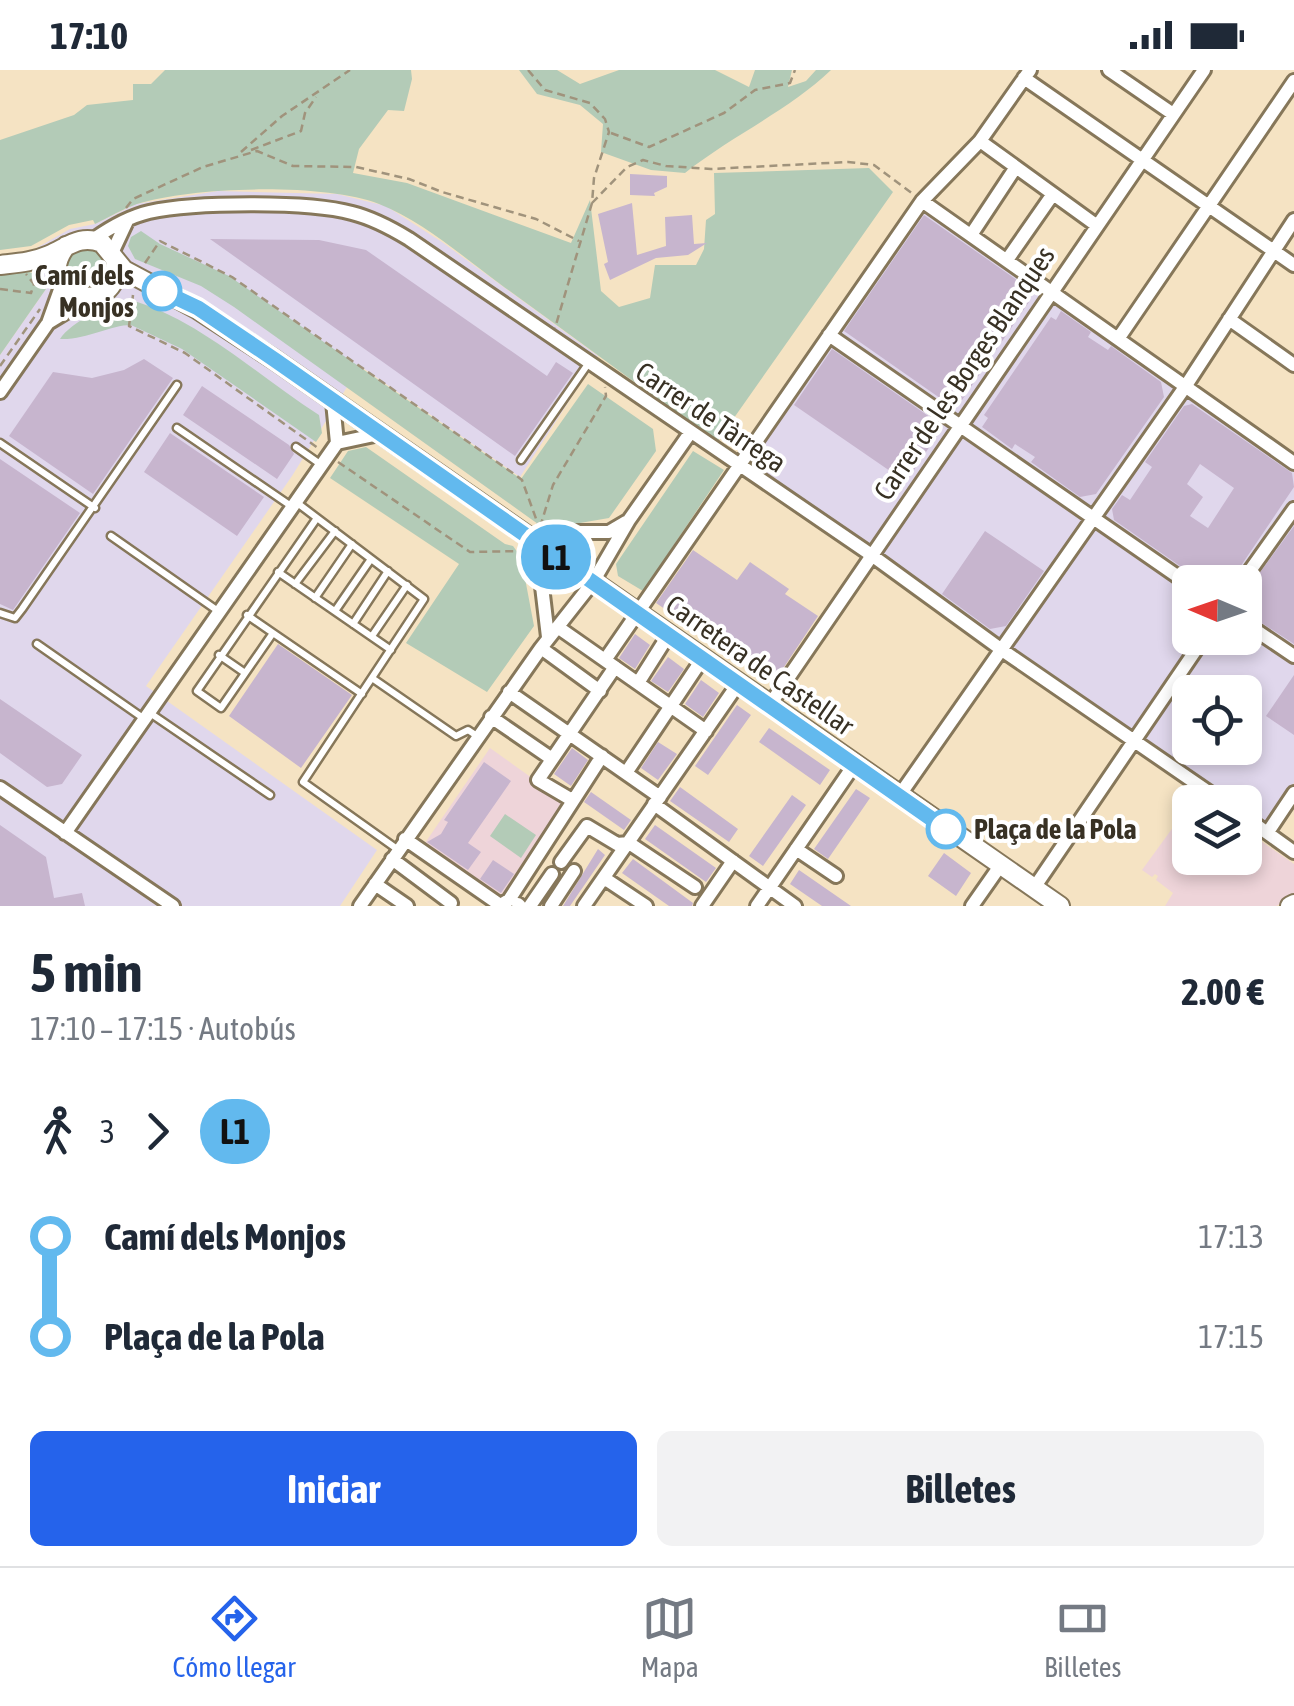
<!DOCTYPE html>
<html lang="es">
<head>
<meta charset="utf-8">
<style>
	body { margin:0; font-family:"Asap Condensed",sans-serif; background:#f2f2f3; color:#1f2937; height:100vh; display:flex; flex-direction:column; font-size:38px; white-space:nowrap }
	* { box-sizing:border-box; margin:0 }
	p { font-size:32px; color:#747a83 }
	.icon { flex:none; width:55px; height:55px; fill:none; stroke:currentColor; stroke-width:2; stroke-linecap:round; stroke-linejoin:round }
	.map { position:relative; height:836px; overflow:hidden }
	.side { display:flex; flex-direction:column; background:#fff; flex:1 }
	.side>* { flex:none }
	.badge { padding:0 20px; border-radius:32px; font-size:35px; line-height:65px }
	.needle { width:65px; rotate:272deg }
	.fabs { position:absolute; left:1172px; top:495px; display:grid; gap:20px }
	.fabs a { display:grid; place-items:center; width:90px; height:90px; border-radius:15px; background:#fff; box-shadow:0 5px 15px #0003; font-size:50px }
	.map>.badge { position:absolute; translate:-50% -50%; box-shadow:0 0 0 5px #fff }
	.legs { display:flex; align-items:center; gap:15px; height:110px; padding:0 30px; font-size:32px }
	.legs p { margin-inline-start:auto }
	.head { display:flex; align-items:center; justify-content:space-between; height:170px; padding:0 30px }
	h1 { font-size:55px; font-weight:700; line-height:75px }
	.primary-button { display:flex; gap:20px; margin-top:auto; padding:20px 30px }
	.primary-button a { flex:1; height:115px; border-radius:15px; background:#2563eb; color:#fff; font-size:40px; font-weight:700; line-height:115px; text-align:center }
	.primary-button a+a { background:#f2f2f3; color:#1f2937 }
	ul { padding:0 30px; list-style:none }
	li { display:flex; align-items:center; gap:35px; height:100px; font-size:38px }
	li i { display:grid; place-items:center; width:15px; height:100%; margin:0 12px; background:currentColor }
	li i::after { content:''; width:25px; height:25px; margin:-12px; border:8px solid; border-radius:50%; background:#fff }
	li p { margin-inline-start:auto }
	li:first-child i { background:linear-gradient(#0000 50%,currentColor 0) }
	li:last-child i { background:linear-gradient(currentColor 50%,#0000 0) }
	.status { display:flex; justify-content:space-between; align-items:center; height:70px; padding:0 50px; background:#fff; direction:ltr }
	.status svg { height:28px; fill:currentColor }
	.tabs { display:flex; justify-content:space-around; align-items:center; height:140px; border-top:2px solid #e0e1e3; background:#fff; font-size:28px; color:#747a83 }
	.tabs a { display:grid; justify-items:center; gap:5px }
	.tabs .active { color:#2563eb }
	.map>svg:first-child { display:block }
	.industrial { fill:#e0d7ec; fill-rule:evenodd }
	.education { fill:#eed4d9 }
	.green { fill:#b3cbb7 }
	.building { fill:#c7b5ce; fill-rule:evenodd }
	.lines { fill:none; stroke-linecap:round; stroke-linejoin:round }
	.lane-casing { stroke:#86775a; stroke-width:11 }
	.street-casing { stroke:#86775a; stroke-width:18 }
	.secondary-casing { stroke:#86775a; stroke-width:22 }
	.path { stroke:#a0937c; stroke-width:2.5; stroke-dasharray:8 5; stroke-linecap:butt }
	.lane { stroke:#fff; stroke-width:6 }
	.street { stroke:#fff; stroke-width:12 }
	.secondary { stroke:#fff; stroke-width:18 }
	.line-1-casing { stroke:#fff; stroke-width:22 }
	.line-1 { stroke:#62b9ee; stroke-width:15 }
	.stop-1-dot { fill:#fff; stroke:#62b9ee; stroke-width:5 }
	.labels { text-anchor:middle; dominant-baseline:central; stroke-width:8; stroke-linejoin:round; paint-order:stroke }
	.stop-label { font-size:28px; font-weight:bold; fill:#383124; stroke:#fff; text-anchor:end }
	.street-label { font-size:28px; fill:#383124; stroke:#fff }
</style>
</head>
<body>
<div class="status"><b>17:10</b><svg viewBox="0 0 49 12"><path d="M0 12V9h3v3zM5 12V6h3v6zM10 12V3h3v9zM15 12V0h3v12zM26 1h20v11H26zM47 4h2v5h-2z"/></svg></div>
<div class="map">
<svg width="1294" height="836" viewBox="0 0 1294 836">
	<rect width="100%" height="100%" fill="#f5e3c3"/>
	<path class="industrial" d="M218 121 337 124 386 136 442 172 598 286 520 407 360 296 292 406 146 616 377 780 340 836H0V285L46 219 33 180 70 159 95 154 136 134Z
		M923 140 1294 396V713L1265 755 1245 741V732H1232L747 396ZM1190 512H1245V568H1190ZM1190 622H1245V678H1190Z"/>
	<path class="education" d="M490 678 567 733 505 828 425 773Z
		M1190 734V788H1245V760L1294 794V827L1276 836H1165L1173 823 1156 810 1158 806 1155 804 1152 807 1142 800Z"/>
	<path class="green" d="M165 0H411L412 9 404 41 388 40 359 79 353 103 407 113 571 173 590 130 601 221 619 237 650 228 655 195H696L704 179 706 150 715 144 714 103 869 98 893 122 717 372C645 320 573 267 500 214 463 187 423 151 379 134 324 113 194 116 137 134 123 139 109 147 95 154L93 150 69 155 31 176 0 180V70L74 45 87 35 133 30V14H151Z
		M519 0H557L580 14 619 0H715L749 17 755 0H792L788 17 806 11 816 0H831C788 41 731 66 685 103L651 100 601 82 603 54 580 35 537 24Z
		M141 161 160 174 229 206 521 409 588 314 653 359 656 381 609 448 545 459 234 237 201 216 135 189 128 176 131 167Z
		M66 199a21 21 0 1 1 42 0a21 21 0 1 1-42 0Z
		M27 201 42 207 46 219 0 285V205Z
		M128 229C199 249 258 306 319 345L322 363 316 372 182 279 131 255C110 255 87 270 60 269 71 252 108 234 128 229Z
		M366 377 505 474 513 476 521 487 534 556 487 622 406 573 459 494 330 408 348 381Z
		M693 381 724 400 643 521 618 506 616 494Z
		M505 744 536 765 521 788 490 766Z"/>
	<path class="building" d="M630 104 667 106V117L654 123 655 126 630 125Z
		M632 133 637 185 666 176 665 147 692 145 694 174 707 173 688 185 656 188 610 210 604 194 608 192 598 144Z
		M924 145 1027 217 1029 232 962 330 947 333 844 261Z
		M210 169 319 170 366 180 547 306 556 292 573 303 515 386Z
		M1061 241 1091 262 1088 267 1108 280 1111 276 1161 312 1164 327 1096 424 1080 427 1031 392 1035 387 1015 374 1012 379 982 357 988 348 984 345 1051 247 1056 250Z
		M832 279 937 352 938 364 906 412 794 335Z
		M144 289 173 308 93 424 9 366 53 302 92 308 124 300Z
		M202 316 289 375 294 384 277 409 183 345Z
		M1192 334 1292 403 1294 417 1230 512H1203L1114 450 1112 439 1122 425 1130 430 1152 397 1145 392 1184 336ZM1200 394 1234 418 1208 458 1190 446 1203 427 1187 414Z
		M170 363 264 427 237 466 144 402Z
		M0 389 80 443 13 540 0 534Z
		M1294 456V574L1245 542V523Z
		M985 461 1044 501 1006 556 990 559 942 524Z
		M693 480 737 510 750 492 789 519 785 524 818 546 780 603 764 606 656 533Z
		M635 564 650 575 635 599 619 588Z
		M278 574 352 625 301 698 229 646Z
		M668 587 684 599 668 622 651 611Z
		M1294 605V665L1266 646Z
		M701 610 719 623 703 647 685 634Z
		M0 629 82 685 62 714 47 717 0 683Z
		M737 635 751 645 708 705 695 696Z
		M769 658 830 700 820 715 759 672Z
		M658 672 677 684 658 710 641 698Z
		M572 678 588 690 571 716 554 704Z
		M484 692 511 711 468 773 481 782 468 800 427 772 441 764 448 752 444 750Z
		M680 717 738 759 729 772 670 731Z
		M856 719 870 728 828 789 814 779Z
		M591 722 631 750 624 760 584 732Z
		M792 725 806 735 763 796 749 786Z
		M0 755 46 787 54 828 82 823 85 836H0Z
		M655 755 716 798 706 812 645 769Z
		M598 779 605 785 570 836H563Z
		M944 783 971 803 956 826 928 806Z
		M633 789 693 833 692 836H669L622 803Z
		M493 790 514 804 501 823 480 809Z
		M799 800 851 836H822L790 814Z"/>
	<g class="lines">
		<defs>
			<path id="lane" d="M177 358 291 436
				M0 373 95 438
				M296 377 320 394
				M521 390 588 294
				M296 432 424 529 303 712 397 779
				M317 448 197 621 221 638 273 563 362 624
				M111 466 218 541
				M278 502 391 580
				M295 514 335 461
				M315 528 352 474
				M335 541 371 489
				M0 543 15 548 22 539 177 315
				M247 545 273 563
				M353 554 388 501
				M372 566 407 515
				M37 574 143 648
				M219 585 245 603
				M372 608 456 666 468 660 477 666
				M150 643 270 725"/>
			<path id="street" d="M1109 0 1173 44
				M1024 8 1294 195
				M980 71 1096 155
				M922 131 1294 393
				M971 165 1016 97
				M94 169C111 157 128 147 149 142 194 132 308 131 352 143 372 148 391 158 409 169L870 484 1002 580 1223 732
				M112 183 127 151
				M1007 190 1053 124
				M1229 249 1294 295
				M48 253 89 228
				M829 265 1190 515
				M1118 269 1294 11
				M0 322 48 253 62 214
				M337 373 379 364
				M1242 512 1294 439
				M1245 553 1294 586
				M559 558 706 661
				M548 567 537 474 577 462H609L626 452
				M541 578 600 621
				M605 590 922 131 980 71 1030 0
				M638 613 669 564
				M509 622 660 727
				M769 636 1204 0
				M491 647 552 689
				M626 703 703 588
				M0 718 173 836
				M899 726 1185 317 1294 150
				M572 730 538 710 615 597
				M654 734 795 836
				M1245 747 1294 782
				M1268 762 1294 723
				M65 763 337 373 333 332
				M405 769 500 835
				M796 779 836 806
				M392 789 451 833
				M561 792 587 756 617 774 629 773 695 817
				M604 808 646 836
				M375 814 407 836
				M1034 818 1204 568
				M518 834 520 836
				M360 836 541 578 593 512 629 450 690 363
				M499 836 509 830 602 686
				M530 836 552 804
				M551 836 574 801
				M584 836 738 614
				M702 836 733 791
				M757 836 854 695
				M972 836 1000 796"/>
			<path id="secondary" d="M66 176C27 228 125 252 115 189
				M0 195C17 193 33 192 49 185 68 177 80 164 102 173L124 200 197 239 275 290 1060 836
				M1290 836 1294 834"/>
		</defs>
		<use href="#lane" class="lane-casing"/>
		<use href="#street" class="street-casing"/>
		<use href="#secondary" class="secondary-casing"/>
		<path class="path" d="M528 0 545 20 590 33 605 49 609 62 594 108 592 133 555 258
			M611 63 649 77 724 43 755 20 790 13 795 0
			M251 80 301 61 305 43 316 27
			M241 82 282 46 350 0
			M592 133 627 97 643 90 666 96 711 99 848 92 874 95 913 124
			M126 138 133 129 203 97 257 81 293 96 356 97 409 109 442 122 536 149 579 171
			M145 193 160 171 232 207 517 406 522 410 539 457
			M0 219 31 223 34 214 26 204
			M133 225 129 256 185 283 318 378
			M0 296 40 239
			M338 392 470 482 525 481
			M540 457 553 415 606 326 605 317"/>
		<use href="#lane" class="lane"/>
		<use href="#street" class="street"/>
		<use href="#secondary" class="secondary"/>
	</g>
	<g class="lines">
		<defs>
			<path id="line-1" d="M162 221 198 238 275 290 946 759"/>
		</defs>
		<use href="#line-1" class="line-1-casing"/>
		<use href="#line-1" class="line-1"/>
	</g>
	<g class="stop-1-dot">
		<circle cx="162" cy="221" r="18"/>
		<circle cx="946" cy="759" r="18"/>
	</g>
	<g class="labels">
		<g class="stop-label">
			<text x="134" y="205">Camí dels<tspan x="134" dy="32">Monjos</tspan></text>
			<text x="974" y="759" text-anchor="start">Plaça de la Pola</text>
		</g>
		<g class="street-label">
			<text transform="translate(964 303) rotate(-56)">Carrer de les Borges Blanques</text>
			<text transform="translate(711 347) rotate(34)">Carrer de Tàrrega</text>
			<text transform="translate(760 595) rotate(35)">Carretera de Castellar</text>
		</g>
	</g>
</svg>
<div class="fabs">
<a><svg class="needle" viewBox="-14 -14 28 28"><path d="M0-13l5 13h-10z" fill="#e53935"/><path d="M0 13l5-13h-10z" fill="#747a83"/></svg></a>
<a><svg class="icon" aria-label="locate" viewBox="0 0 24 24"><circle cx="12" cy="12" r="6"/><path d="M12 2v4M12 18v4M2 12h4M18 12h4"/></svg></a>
<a><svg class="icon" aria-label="layers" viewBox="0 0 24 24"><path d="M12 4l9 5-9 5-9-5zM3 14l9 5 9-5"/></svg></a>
</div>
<b class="badge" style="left:556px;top:487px;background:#62b9ee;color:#111">L1</b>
</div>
<section class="side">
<div class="head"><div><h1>5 min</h1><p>17:10 – 17:15 · Autobús</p></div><b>2.00 €</b></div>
<div class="legs"><svg class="icon" aria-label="walk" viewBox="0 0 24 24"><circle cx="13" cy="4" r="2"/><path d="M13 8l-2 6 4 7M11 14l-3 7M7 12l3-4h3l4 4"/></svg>3<svg class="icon" aria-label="forward" viewBox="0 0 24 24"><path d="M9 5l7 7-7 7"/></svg><b class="badge" style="background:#62b9ee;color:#111">L1</b></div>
<ul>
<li><i style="color:#62b9ee"></i><b>Camí dels Monjos</b><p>17:13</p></li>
<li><i style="color:#62b9ee"></i><b>Plaça de la Pola</b><p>17:15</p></li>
</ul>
<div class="primary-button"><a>Iniciar</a><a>Billetes</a></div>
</section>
<nav class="tabs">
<a class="active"><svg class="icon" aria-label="directions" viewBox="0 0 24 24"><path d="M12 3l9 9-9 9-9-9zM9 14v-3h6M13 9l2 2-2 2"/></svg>Cómo llegar</a>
<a><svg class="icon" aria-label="map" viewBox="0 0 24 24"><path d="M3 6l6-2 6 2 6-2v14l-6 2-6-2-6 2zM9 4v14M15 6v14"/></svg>Mapa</a>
<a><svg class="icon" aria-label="tickets" viewBox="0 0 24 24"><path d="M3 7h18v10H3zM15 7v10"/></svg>Billetes</a>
</nav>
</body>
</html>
